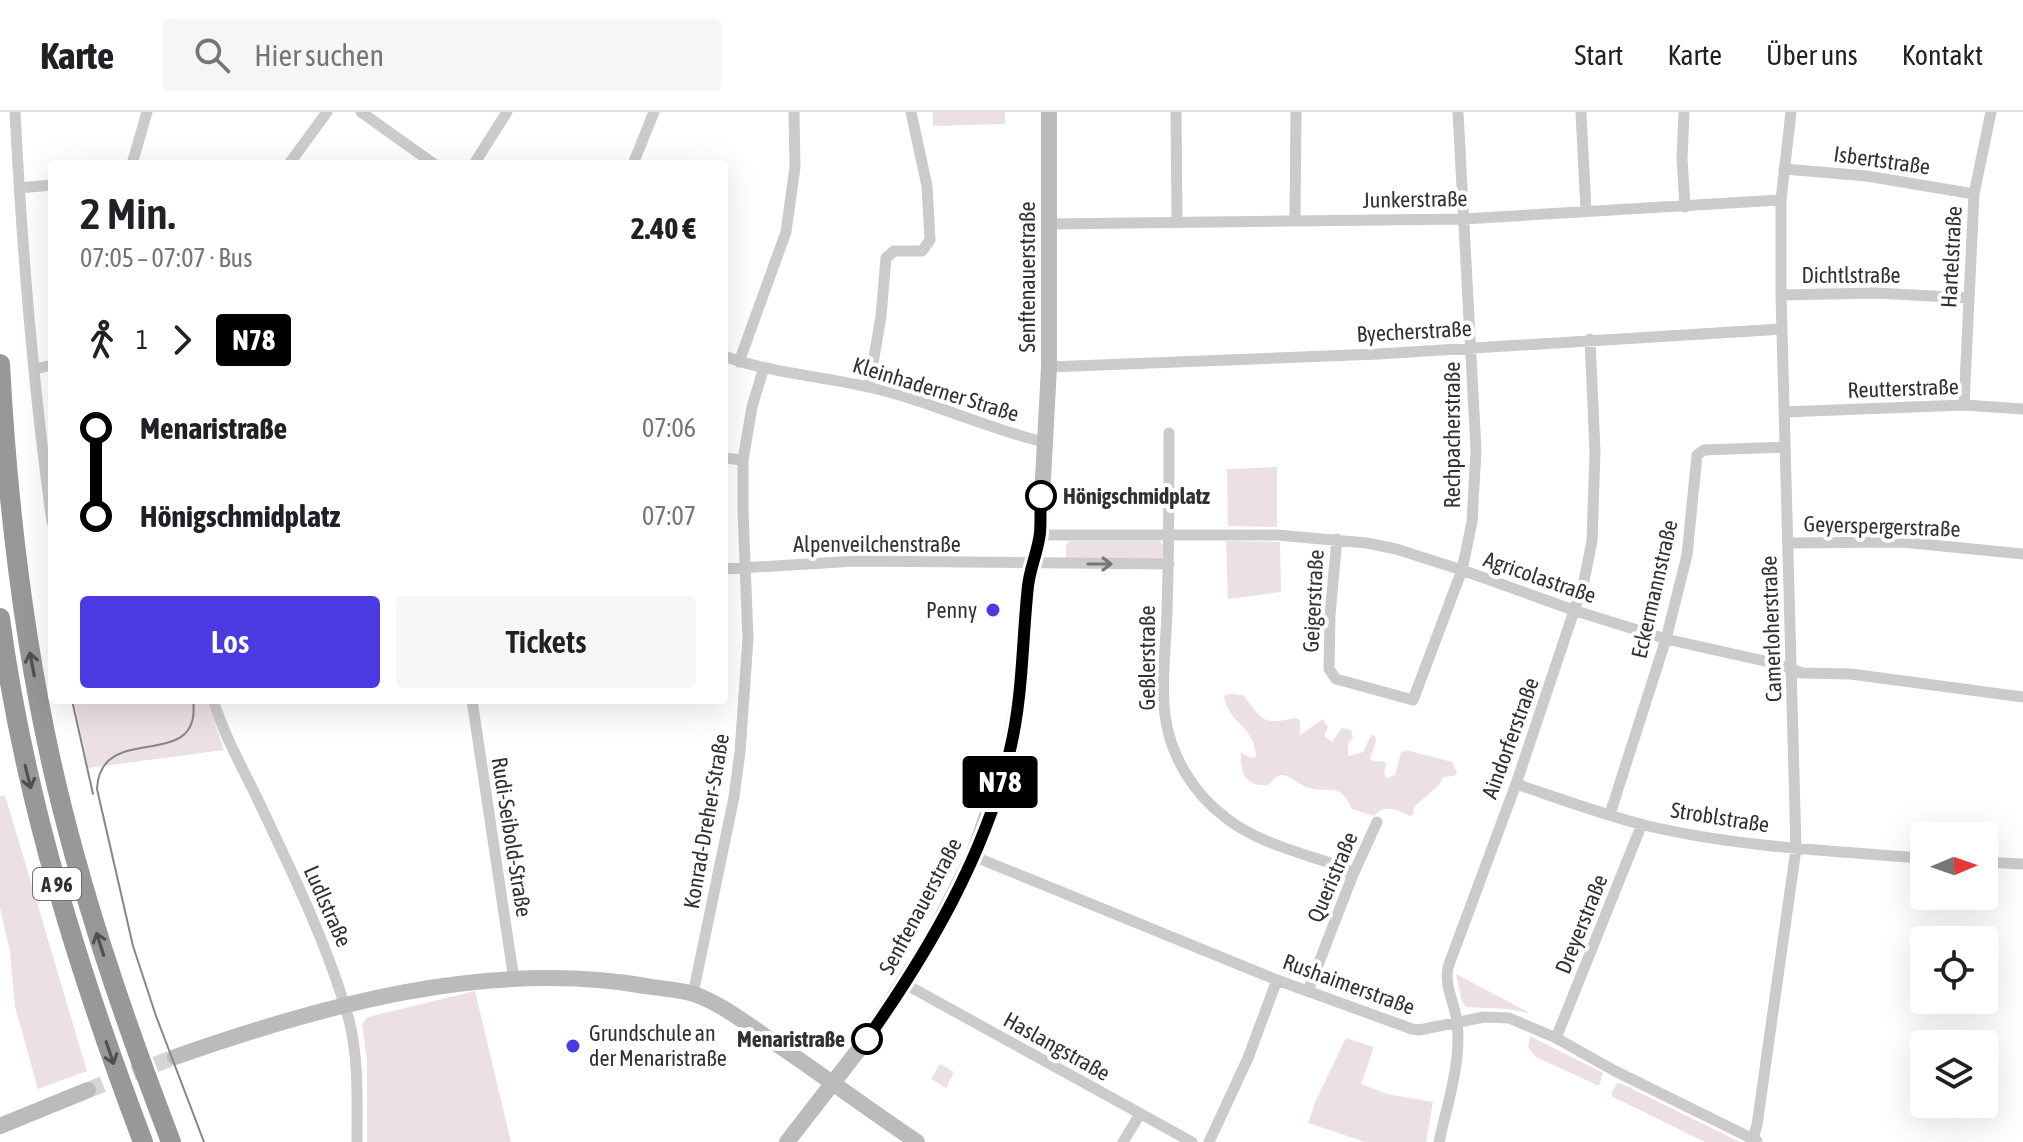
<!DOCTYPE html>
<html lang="de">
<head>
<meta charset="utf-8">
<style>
	body { margin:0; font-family:"Asap Condensed",sans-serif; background:#f6f6f6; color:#202124; height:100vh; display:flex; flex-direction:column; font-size:30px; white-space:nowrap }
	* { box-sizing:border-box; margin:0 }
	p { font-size:26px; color:#757577 }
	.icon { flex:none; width:44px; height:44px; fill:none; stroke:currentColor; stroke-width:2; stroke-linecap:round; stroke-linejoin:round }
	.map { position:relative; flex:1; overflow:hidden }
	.sheet { position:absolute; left:48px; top:48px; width:680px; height:544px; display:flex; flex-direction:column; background:#fff; border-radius:8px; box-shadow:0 8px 32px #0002 }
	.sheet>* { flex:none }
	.badge { padding:0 16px; border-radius:6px; font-size:28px; line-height:52px }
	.needle { width:52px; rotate:88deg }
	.fabs { position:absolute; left:1910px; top:710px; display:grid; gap:16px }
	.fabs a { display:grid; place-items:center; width:88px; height:88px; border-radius:8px; background:#fff; box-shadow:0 8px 32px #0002; font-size:40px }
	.map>.badge { position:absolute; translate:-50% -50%; box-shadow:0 0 0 4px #fff }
	.legs { display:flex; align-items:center; gap:12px; height:88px; padding:0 32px; font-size:26px }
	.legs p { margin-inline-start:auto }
	.summary { display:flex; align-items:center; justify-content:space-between; height:136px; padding:0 32px }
	h1 { font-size:44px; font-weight:600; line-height:60px }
	.primary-button { display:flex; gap:16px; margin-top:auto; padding:16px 32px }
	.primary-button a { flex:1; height:92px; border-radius:8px; background:#4b3ae2; color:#fff; font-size:32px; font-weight:600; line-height:92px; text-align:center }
	.primary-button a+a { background:#f6f6f6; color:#202124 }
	ul { padding:0 32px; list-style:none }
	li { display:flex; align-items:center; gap:28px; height:88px; font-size:30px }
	li i { display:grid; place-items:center; width:12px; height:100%; margin:0 10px; background:currentColor }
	li i::after { content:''; width:20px; height:20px; margin:-10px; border:6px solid; border-radius:50%; background:#fff }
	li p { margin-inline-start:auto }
	li:first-child i { background:linear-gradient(#0000 50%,currentColor 0) }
	li:last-child i { background:linear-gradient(currentColor 50%,#0000 0) }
	header { display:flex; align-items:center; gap:48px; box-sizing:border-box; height:112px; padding:0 40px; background:#fff; border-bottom:2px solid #e0e0e0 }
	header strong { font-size:38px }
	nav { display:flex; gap:44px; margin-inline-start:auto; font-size:28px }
	.search { width:560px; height:72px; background:#f6f6f6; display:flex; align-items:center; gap:20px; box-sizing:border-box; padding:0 28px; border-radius:8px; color:#757577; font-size:30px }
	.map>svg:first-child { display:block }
	.green { fill:#ede0e5 }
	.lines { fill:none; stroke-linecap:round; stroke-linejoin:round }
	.secondary-tunnel { stroke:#d6d6d6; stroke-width:16; stroke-dasharray:16 8; stroke-linecap:butt }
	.street { stroke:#cbcbcb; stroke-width:11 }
	.secondary { stroke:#bbb; stroke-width:16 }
	.highway { stroke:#989898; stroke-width:20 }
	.tram { stroke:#868686; stroke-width:2 }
	.oneway { stroke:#767676 }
	.oneway2 { stroke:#505050 }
	.line-1-casing { stroke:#fff; stroke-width:18 }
	.line-1 { stroke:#000; stroke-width:12 }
	.stop-1-dot { fill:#fff; stroke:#000; stroke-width:4 }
	.poi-dot { fill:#4b3ae2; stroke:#fff; stroke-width:3 }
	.labels { text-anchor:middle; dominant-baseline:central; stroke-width:8; stroke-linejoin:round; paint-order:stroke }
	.shield { fill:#fff; stroke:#6f6f6f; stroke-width:2 }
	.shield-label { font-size:20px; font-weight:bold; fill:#313131 }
	.street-label { font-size:22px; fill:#313131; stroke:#fff }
	.stop-label { font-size:22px; font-weight:bold; fill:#313131; stroke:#fff; text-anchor:start }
	.poi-label { font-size:22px; fill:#313131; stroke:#fff; text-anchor:end }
</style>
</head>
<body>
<header>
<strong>Karte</strong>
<div class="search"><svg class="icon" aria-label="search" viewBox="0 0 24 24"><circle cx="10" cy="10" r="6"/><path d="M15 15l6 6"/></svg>Hier suchen</div>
<nav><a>Start</a><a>Karte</a><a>Über uns</a><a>Kontakt</a></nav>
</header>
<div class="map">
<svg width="2023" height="1030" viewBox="0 0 2023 1030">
	<rect width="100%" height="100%" fill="#fff"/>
	<path class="green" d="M933 0H1005V12L933 14Z
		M1277 355V415L1228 414 1227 357Z
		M1070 429H1159L1163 432 1162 447 1066 448V433Z
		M1226 429 1280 430 1281 480 1228 487Z
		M1231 582 1243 583C1263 609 1262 613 1296 606L1300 608V623L1323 607 1328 615 1324 624 1332 630 1342 616 1351 618 1353 626 1348 631V644L1363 640 1371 623 1375 624 1376 629 1370 646 1373 649H1382L1386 652 1384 662 1387 666 1395 663 1401 640 1406 638 1452 650 1457 661 1454 664 1444 665 1438 674 1414 695 1413 703 1410 704C1397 698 1386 691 1374 704L1352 697C1339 668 1329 683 1306 675 1299 672 1290 664 1283 663 1277 662 1272 669 1268 673 1246 675 1240 661 1241 641L1252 646 1256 644C1255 614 1228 612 1224 584Z
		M74 588H207L224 638 88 656Z
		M5 683 87 959 38 977 15 895 10 840 0 796V684Z
		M1456 862 1528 900V901L1508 897 1466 895 1462 890Z
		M475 879 511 1030H367V949L362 912 368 905Z
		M1530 924 1603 961 1599 974 1536 945 1528 935Z
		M1346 926 1374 935 1361 972 1387 982 1433 990 1426 1030H1365L1308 1011 1316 988Z
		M940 952 954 960 946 976 931 967Z
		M1620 971 1740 1030H1705L1613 985 1611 982 1616 972Z"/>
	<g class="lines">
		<path class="secondary-tunnel" d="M88 978 175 945"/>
		<path class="street" d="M15 0C22 137 33 274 52 410
			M361 0 434 52
			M1176 0 1177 109
			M1581 0 1586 99
			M1684 0 1682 47 1685 95
			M132 52 147 0
			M289 52 327 0
			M474 52 507 0
			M633 52 654 0
			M1784 57 1867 64 1974 82
			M19 76 52 73
			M1295 109 1296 0
			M1050 112 1463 107 1781 88
			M1781 183 1876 181 1968 186
			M724 244C770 261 820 264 868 275 928 288 983 315 1043 330
			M739 250 786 120 795 55 794 0
			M1049 255 1378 242 1782 217
			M35 257 52 253
			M869 275 881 204 886 146 894 139H922L930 128 927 74 911 0
			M1964 293 1974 82 1991 0
			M1784 300 1964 293 2023 297
			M1169 321C1169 381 1169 440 1167 499 1166 533 1161 570 1165 603 1170 644 1194 682 1226 706 1259 732 1306 742 1345 756L1352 765
			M724 346 743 348
			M1040 423H1277L1367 431 1396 437 1462 458 1576 499 1666 527 1778 552 1802 561 1851 562 2023 585
			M1337 427 1330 503 1329 557 1336 567 1413 588 1462 458 1472 410 1476 338 1458 0
			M1788 431 1902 430 2023 442
			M724 457 856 449 1169 452
			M213 588C224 623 242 655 258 688 292 760 327 831 349 908 359 947 357 991 357 1030
			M472 588 514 868
			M1516 672C1558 686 1601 702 1644 713 1736 735 1830 739 1924 746
			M1610 702 1666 527 1687 443 1697 343 1704 338 1784 335
			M973 744 1277 868 1412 917 1419 918 1484 905 1509 906 1556 926 1615 959 1757 1029
			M1984 750 2023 752
			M905 872 1192 1030
			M1308 879 1352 765 1377 710
			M693 882 734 685 740 640 748 527 743 399V348L752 295 764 255
			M1556 926 1642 712
			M1123 1030 1140 1002
			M1209 1030 1248 946 1277 868
			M1439 1030C1447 993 1462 949 1457 910 1455 891 1444 875 1448 855L1516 672 1584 469 1592 429 1595 340 1590 227
			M1752 1030 1757 1013 1796 737 1781 183V88L1791 0"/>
		<path class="secondary" d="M175 945C323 893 488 847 646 874 661 877 679 877 694 882 722 892 747 912 772 929 821 962 868 997 917 1030
			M0 1014 88 978
			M787 1030 867 927 930 829 973 744 1010 639 1021 568 1028 476 1040 423 1049 255V0"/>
		<path class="highway" d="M0 252C7 385 22 518 51 649 80 779 123 905 171 1030
			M0 506C24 686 79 861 143 1030"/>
		<path class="tram" d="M72 588 93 682
			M193 588C203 663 100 607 97 677L133 834 156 904 204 1030"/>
	</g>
	<defs><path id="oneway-shaft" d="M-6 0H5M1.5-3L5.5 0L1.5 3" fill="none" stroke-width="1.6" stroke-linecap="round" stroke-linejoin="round" transform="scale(2)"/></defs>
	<use class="oneway" href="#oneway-shaft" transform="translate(1100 452)"/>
	<g class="oneway2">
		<use href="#oneway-shaft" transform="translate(32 552) rotate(-101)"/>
		<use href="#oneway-shaft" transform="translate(28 665) rotate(76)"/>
		<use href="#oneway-shaft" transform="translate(100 832) rotate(-108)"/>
		<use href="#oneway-shaft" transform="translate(110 941) rotate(71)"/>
	</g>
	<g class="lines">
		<defs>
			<path id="line-1" d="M867 927C929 839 985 743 1010 638 1023 584 1022 529 1028 474 1030 456 1038 439 1040 421 1041 409 1040 396 1041 384"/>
		</defs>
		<use href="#line-1" class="line-1-casing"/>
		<use href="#line-1" class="line-1"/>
	</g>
	<g class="stop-1-dot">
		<circle cx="1041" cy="384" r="14"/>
		<circle cx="867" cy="927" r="14"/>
	</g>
	<g class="poi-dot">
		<circle cx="993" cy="498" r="8"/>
		<circle cx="573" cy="934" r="8"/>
	</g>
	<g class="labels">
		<rect class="shield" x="33" y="756" width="48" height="32" rx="6"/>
		<g class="shield-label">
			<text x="57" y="772">A 96</text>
		</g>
		<g class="street-label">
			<text transform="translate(1882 48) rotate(8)">Isbertstraße</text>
			<text transform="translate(1415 87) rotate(-1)">Junkerstraße</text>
			<text transform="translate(1951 145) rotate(-87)">Hartelstraße</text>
			<text x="1851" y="163">Dichtlstraße</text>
			<text transform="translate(1027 165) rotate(-90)">Senftenauerstraße</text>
			<text transform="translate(1414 219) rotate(-3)">Byecherstraße</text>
			<text transform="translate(1903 276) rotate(-2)">Reutterstraße</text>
			<text transform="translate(936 277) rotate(17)">Kleinhaderner Straße</text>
			<text transform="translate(1452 323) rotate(-90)">Rechpacherstraße</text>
			<text transform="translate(1882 414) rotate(2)">Geyerspergerstraße</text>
			<text x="877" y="432">Alpenveilchenstraße</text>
			<text transform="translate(1540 465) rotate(19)">Agricolastraße</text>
			<text transform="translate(1654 477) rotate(-77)">Eckermannstraße</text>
			<text transform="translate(1313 489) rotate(-87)">Geigerstraße</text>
			<text transform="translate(1771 517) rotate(-92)">Camerloherstraße</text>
			<text transform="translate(1147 546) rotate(-90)">Geßlerstraße</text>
			<text transform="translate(1510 626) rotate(-70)">Aindorferstraße</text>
			<text transform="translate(1720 705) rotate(9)">Stroblstraße</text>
			<text transform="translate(706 709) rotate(-80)">Konrad-Dreher-Straße</text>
			<text transform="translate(512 725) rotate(81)">Rudi-Seibold-Straße</text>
			<text transform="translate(1332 765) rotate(-67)">Queristraße</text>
			<text transform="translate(328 794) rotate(66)">Ludlstraße</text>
			<text transform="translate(920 794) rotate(-62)">Senftenauerstraße</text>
			<text transform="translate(1581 812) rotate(-68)">Dreyerstraße</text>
			<text transform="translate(1349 872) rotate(20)">Rushaimerstraße</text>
			<text transform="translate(1057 934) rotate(29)">Haslangstraße</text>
		</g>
		<g class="stop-label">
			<text x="1063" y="384">Hönigschmidplatz</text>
			<text x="845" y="927" text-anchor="end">Menaristraße</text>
		</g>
		<g class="poi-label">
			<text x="977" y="498">Penny</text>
			<text x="589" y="921" text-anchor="start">Grundschule an<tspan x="589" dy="25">der Menaristraße</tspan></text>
		</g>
	</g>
</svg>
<div class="fabs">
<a><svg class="needle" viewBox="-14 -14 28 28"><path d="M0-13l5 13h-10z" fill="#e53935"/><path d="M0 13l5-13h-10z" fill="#757577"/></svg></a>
<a><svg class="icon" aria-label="locate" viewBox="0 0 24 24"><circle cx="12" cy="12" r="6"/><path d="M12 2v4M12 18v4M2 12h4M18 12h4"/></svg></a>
<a><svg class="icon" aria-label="layers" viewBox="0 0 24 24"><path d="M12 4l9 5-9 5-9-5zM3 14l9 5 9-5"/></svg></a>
</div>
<b class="badge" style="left:1000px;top:670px;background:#000;color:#fff">N78</b>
<section class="sheet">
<div class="summary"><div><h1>2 Min.</h1><p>07:05 – 07:07 · Bus</p></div><b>2.40 €</b></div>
<div class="legs"><svg class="icon" aria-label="walk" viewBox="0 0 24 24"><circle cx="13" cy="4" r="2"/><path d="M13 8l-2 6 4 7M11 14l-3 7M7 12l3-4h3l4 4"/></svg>1<svg class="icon" aria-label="forward" viewBox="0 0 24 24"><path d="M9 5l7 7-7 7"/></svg><b class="badge" style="background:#000;color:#fff">N78</b></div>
<ul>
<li><i style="color:#000"></i><b>Menaristraße</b><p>07:06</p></li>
<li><i style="color:#000"></i><b>Hönigschmidplatz</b><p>07:07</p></li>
</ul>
<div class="primary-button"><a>Los</a><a>Tickets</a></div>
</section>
</div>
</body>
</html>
